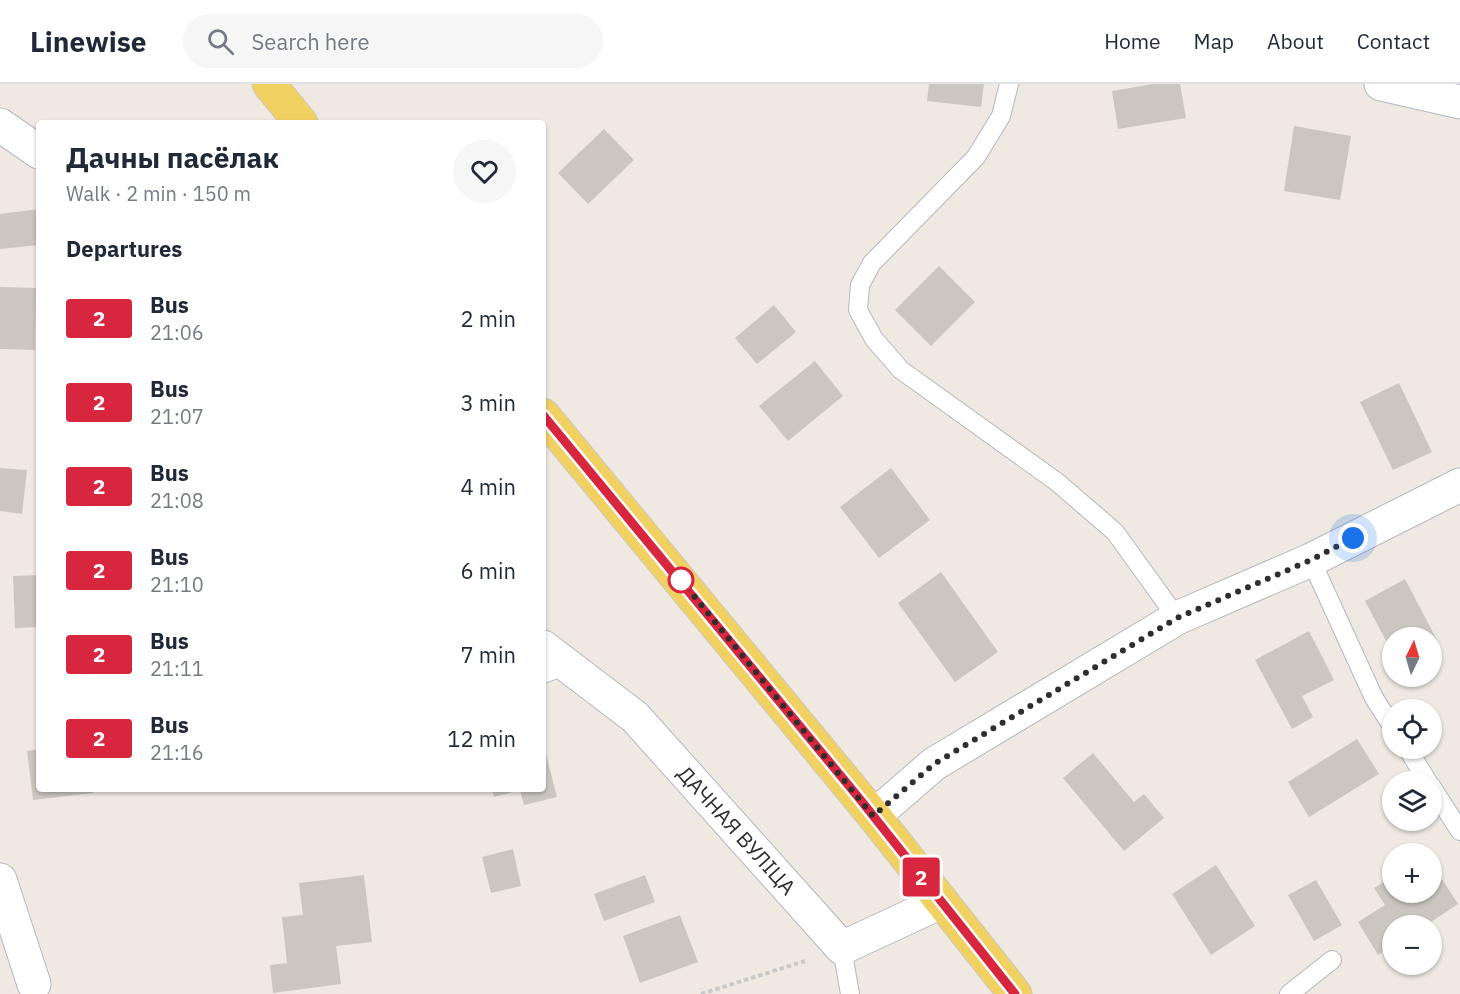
<!DOCTYPE html>
<html lang="en">
<head>
<meta charset="utf-8">
<style>
	body { margin:0; font-family:"IBM Plex Sans",sans-serif; background:#f6f6f7; color:#1f2937; height:100vh; display:flex; flex-direction:column; font-size:22px; white-space:nowrap }
	* { box-sizing:border-box; margin:0 }
	p { font-size:20px; color:#747a83 }
	.icon { flex:none; width:33px; height:33px; fill:none; stroke:currentColor; stroke-width:2; stroke-linecap:round; stroke-linejoin:round }
	.map { position:relative; flex:1; overflow:hidden }
	.sheet { position:absolute; left:36px; top:36px; width:510px; height:672px; display:flex; flex-direction:column; background:#fff; border-radius:6px; box-shadow:0 2px 4px #0004 }
	.sheet>* { flex:none }
	.badge { padding:0 12px; border-radius:4px; font-size:21px; line-height:39px }
	.needle { width:39px; rotate:5deg }
	.buttons { position:absolute; left:1382px; top:543px; display:grid; gap:12px }
	.buttons a { display:grid; place-items:center; width:60px; height:60px; border-radius:50%; background:#fff; box-shadow:0 2px 4px #0004; font-size:30px }
	.you { position:absolute; width:30px; height:30px; margin:-15px; border:4px solid #fff; border-radius:50%; background:#1a73e8; box-shadow:0 0 0 9px #1a73e833 }
	.map>.badge { position:absolute; translate:-50% -50%; box-shadow:0 0 0 3px #fff }
	h2 { padding:0 30px; font-size:22px; line-height:54px }
	.round { display:grid; place-items:center; flex:none; width:63px; height:63px; border-radius:32px; background:#f6f6f7 }
	.headline { display:flex; align-items:center; justify-content:space-between; height:102px; padding:0 30px }
	h1 { font-size:28px; font-weight:700; line-height:45px }
	ul { padding:0; list-style:none }
	li { display:flex; align-items:center; gap:18px; height:84px; padding:0 30px }
	li div { flex:1 }
	li b { display:block; font-size:22px }
	li em { font-style:normal }
	li .badge { min-width:66px; font-weight:700; text-align:center }
	header { display:flex; align-items:center; gap:36px; box-sizing:border-box; height:84px; padding:0 30px; background:#fff; border-bottom:2px solid #e0e1e3 }
	header strong { font-size:28px }
	nav { display:flex; gap:33px; margin-inline-start:auto; font-size:21px }
	.search { width:420px; height:54px; background:#f6f6f7; display:flex; align-items:center; gap:15px; box-sizing:border-box; padding:0 21px; border-radius:33px; color:#747a83; font-size:22px }
	.map>svg:first-child { display:block }
	.building { fill:#cbc7bf }
	.lines { fill:none; stroke-linecap:round; stroke-linejoin:round }
	.service-casing { stroke:#b4b7c1; stroke-width:20 }
	.minor-casing { stroke:#b4b7c1; stroke-width:35 }
	.primary-casing { stroke:#c9c9c9; stroke-width:35 }
	.path { stroke:#c9c9c9; stroke-width:4; stroke-dasharray:4.5 3; stroke-linecap:butt }
	.service { stroke:#fff; stroke-width:18 }
	.minor { stroke:#fff; stroke-width:33 }
	.primary { stroke:#f2d163; stroke-width:33 }
	.line-casing { stroke:#fff; stroke-width:14 }
	.line { stroke:#d7263d; stroke-width:9 }
	.walk { stroke:#2e2e2e; stroke-width:6; stroke-dasharray:0 10.8 }
	.stop-dot { fill:#fff; stroke:#d7263d; stroke-width:3 }
	.labels { text-anchor:middle; dominant-baseline:central; stroke-width:6; stroke-linejoin:round; paint-order:stroke }
	.street-label { font-size:21px; fill:#2e2e2e; stroke:#fff }
</style>
</head>
<body>
<header>
<strong>Linewise</strong>
<div class="search"><svg class="icon" aria-label="search" viewBox="0 0 24 24"><circle cx="10" cy="10" r="6"/><path d="M15 15l6 6"/></svg>Search here</div>
<nav><a>Home</a><a>Map</a><a>About</a><a>Contact</a></nav>
</header>
<div class="map">
<svg width="1460" height="910" viewBox="0 0 1460 910">
	<rect width="100%" height="100%" fill="#efe9e1"/>
	<path class="building" d="M929 0H984L981 23 927 17Z
		M1153 0H1180L1186 34 1118 45 1112 7Z
		M1294 42 1351 52 1340 116 1284 107Z
		M604 45 634 76 588 120 558 89Z
		M39 125V161L0 165V130Z
		M939 182 975 218 931 262 895 226Z
		M0 203 36 204 35 266 0 265Z
		M774 221 796 248 757 280 735 254Z
		M815 277 843 312 788 357 759 322Z
		M1399 299 1432 368 1393 386 1360 318Z
		M0 384 27 386 22 430 0 427Z
		M891 384 930 436 879 474 840 423Z
		M941 488 998 568 955 598 898 519Z
		M39 491V543L15 544 13 492Z
		M1405 495 1438 558 1431 562V554H1392V568L1365 517Z
		M1309 547 1334 596 1302 612 1313 633 1292 645 1255 576Z
		M1357 655 1379 690 1309 733 1288 698Z
		M39 665V705H92L93 709 33 716 27 667Z
		M1093 669 1134 718 1144 710 1164 734 1124 767 1063 694Z
		M546 670 557 713 524 721 520 706 494 713 492 705H543V671Z
		M513 765 521 802 491 809 482 773Z
		M1431 778 1458 820 1425 842H1392V862L1378 871 1358 838 1385 821 1374 804 1392 793V808H1431Z
		M1216 781 1255 842 1211 871 1172 810Z
		M364 791 372 858 336 862 341 900 273 909 270 881 287 879 282 833 303 831 299 799Z
		M645 791 655 818 604 837 594 810Z
		M1316 796 1342 841 1314 857 1288 811Z
		M680 831 698 878 640 899 623 852Z"/>
	<g class="lines">
		<defs>
			<path id="service" d="M1009 0 1001 32 976 73 872 179 860 201 858 226 874 255 901 286 1057 398 1115 448 1177 534
				M1311 476 1374 614 1392 642
				M543 590 567 581
				M1407 664 1428 698
				M1431 702 1460 747
				M842 864 850 910
				M1289 910 1332 876"/>
			<path id="minor" d="M1381 0 1460 18
				M0 41 39 68
				M543 563 635 633 842 864 941 818
				M874 732 934 680 1177 534 1311 476 1460 401
				M0 796 34 900"/>
			<path id="primary" d="M269 0 301 39
				M543 331 874 732 1015 910"/>
		</defs>
		<use href="#service" class="service-casing"/>
		<use href="#minor" class="minor-casing"/>
		<use href="#primary" class="primary-casing"/>
		<path class="path" d="M701 910 805 877"/>
		<use href="#service" class="service"/>
		<use href="#minor" class="minor"/>
		<use href="#primary" class="primary"/>
	</g>
	<g class="lines">
		<defs>
			<path id="line" d="M543 331 859 714 1015 910"/>
		</defs>
		<use href="#line" class="line-casing"/>
		<use href="#line" class="line"/>
		<path class="walk" d="M681 496 873 732 934 680 1177 534 1311 476 1353 454"/>
	</g>
	<circle class="stop-dot" cx="681" cy="496" r="12"/>
	<g class="labels">
		<g class="street-label">
			<text transform="translate(737 746) rotate(48)">ДАЧНАЯ ВУЛІЦА</text>
		</g>
	</g>
</svg>
<div class="buttons">
<a><svg class="needle" viewBox="-14 -14 28 28"><path d="M0-13l5 13h-10z" fill="#e53935"/><path d="M0 13l5-13h-10z" fill="#747a83"/></svg></a>
<a><svg class="icon" aria-label="locate" viewBox="0 0 24 24"><circle cx="12" cy="12" r="6"/><path d="M12 2v4M12 18v4M2 12h4M18 12h4"/></svg></a>
<a><svg class="icon" aria-label="layers" viewBox="0 0 24 24"><path d="M12 4l9 5-9 5-9-5zM3 14l9 5 9-5"/></svg></a>
<a>+</a>
<a>−</a>
</div>
<div class="you" style="left:1353px;top:454px"></div>
<b class="badge" style="left:921px;top:793px;background:#d7263d;color:#fff">2</b>
<section class="sheet">
<div class="headline"><div><h1>Дачны пасёлак</h1><p>Walk · 2 min · 150 m</p></div><a class="round"><svg class="icon" aria-label="heart" viewBox="0 0 24 24"><path d="M12 20l-8-8c-3-5 5-10 8-4 3-6 11-1 8 4z"/></svg></a></div>
<h2>Departures</h2>
<ul>
<li><span class="badge" style="background:#d7263d;color:#fff">2</span><div><b>Bus</b><p>21:06</p></div><em>2 min</em></li>
<li><span class="badge" style="background:#d7263d;color:#fff">2</span><div><b>Bus</b><p>21:07</p></div><em>3 min</em></li>
<li><span class="badge" style="background:#d7263d;color:#fff">2</span><div><b>Bus</b><p>21:08</p></div><em>4 min</em></li>
<li><span class="badge" style="background:#d7263d;color:#fff">2</span><div><b>Bus</b><p>21:10</p></div><em>6 min</em></li>
<li><span class="badge" style="background:#d7263d;color:#fff">2</span><div><b>Bus</b><p>21:11</p></div><em>7 min</em></li>
<li><span class="badge" style="background:#d7263d;color:#fff">2</span><div><b>Bus</b><p>21:16</p></div><em>12 min</em></li>
</ul>
</section>
</div>
</body>
</html>
